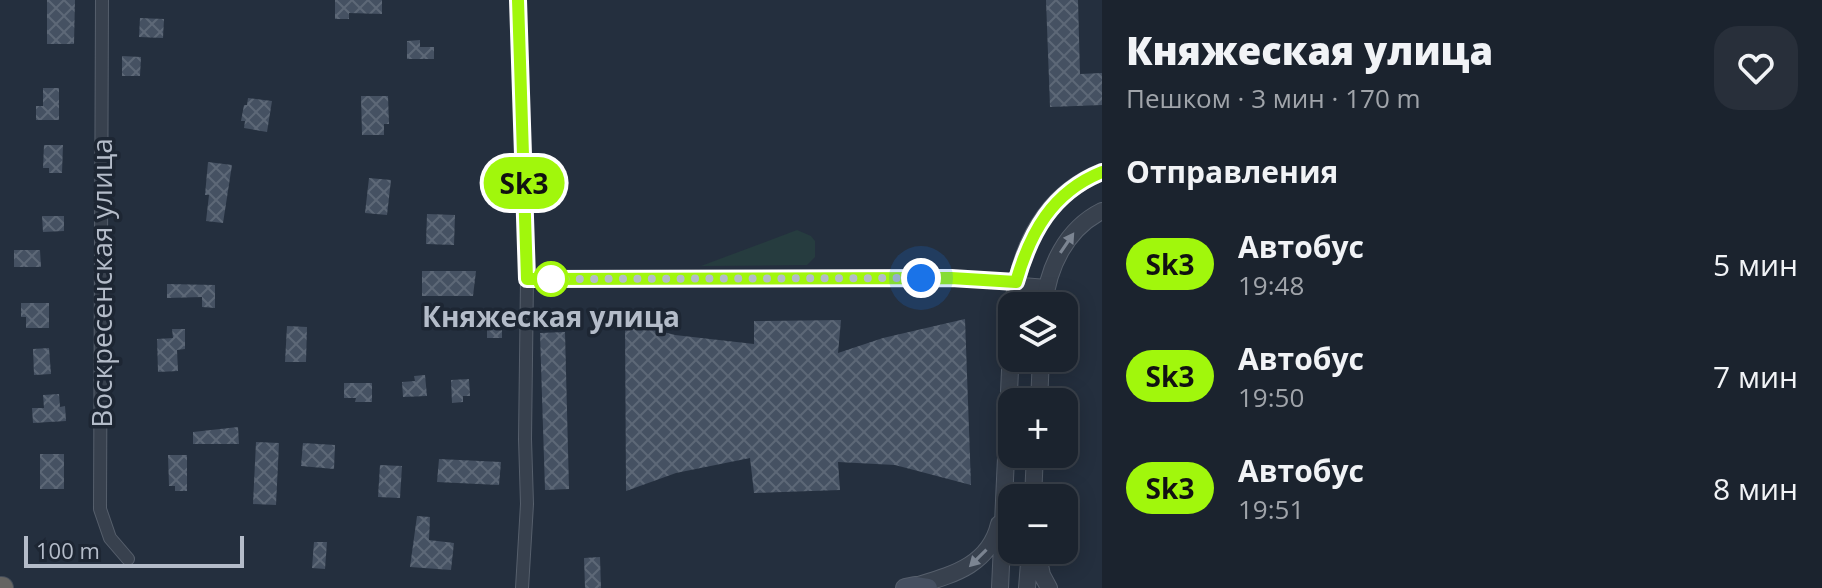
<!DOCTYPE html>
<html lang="ru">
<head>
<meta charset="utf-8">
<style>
	body { margin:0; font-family:"Open Sans",sans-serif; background:#282f3a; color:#f1f3f6; height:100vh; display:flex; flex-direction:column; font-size:30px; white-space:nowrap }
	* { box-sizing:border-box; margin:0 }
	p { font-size:26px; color:#a0a4aa }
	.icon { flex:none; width:44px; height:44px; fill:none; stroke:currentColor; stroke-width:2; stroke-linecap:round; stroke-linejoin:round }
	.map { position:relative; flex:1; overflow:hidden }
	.panel { display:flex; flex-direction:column; background:#1b232e; width:720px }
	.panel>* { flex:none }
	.badge { padding:0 16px; border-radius:26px; font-size:28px; line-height:52px }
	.buttons { position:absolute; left:998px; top:292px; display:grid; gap:16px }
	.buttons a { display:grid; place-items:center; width:80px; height:80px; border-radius:16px; background:#1b232e; box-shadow:0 4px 20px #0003,0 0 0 2px #39404a; font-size:40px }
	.scale { position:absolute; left:24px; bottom:20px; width:220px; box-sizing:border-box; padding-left:8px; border:4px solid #b4bcc9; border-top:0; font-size:22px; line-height:28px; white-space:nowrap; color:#b4bcc9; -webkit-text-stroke:6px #1d2633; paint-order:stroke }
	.you { position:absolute; width:40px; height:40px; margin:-20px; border:6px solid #fff; border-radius:50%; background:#1a73e8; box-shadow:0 0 0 12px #1a73e833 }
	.map>.badge { position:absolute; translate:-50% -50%; box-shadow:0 0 0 4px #fff }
	h2 { padding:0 24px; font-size:30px; line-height:72px }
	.round { display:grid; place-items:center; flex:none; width:84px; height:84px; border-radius:24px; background:#282f3a }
	.overview { display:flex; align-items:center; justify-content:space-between; height:136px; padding:0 24px }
	h1 { font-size:38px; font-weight:800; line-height:60px }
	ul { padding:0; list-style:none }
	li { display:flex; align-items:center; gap:24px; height:112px; padding:0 24px }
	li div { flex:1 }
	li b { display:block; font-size:30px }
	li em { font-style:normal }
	li .badge { min-width:88px; font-weight:700; text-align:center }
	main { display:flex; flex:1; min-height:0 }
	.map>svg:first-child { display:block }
	.grass { fill:#263c3f }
	.building { fill:url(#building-cross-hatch) }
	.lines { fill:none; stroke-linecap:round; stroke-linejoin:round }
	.minor-casing { stroke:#565f6c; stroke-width:14 }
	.tertiary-casing { stroke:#565f6c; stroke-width:18 }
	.secondary-casing { stroke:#565f6c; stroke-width:20 }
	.trunk-casing { stroke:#434c59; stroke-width:24 }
	.minor { stroke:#38414e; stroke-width:12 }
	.tertiary { stroke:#38414e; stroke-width:16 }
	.secondary { stroke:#465061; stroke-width:18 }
	.trunk { stroke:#656462; stroke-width:22 }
	.oneway { fill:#7c8592 }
	.line-casing { stroke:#fff; stroke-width:18 }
	.line { stroke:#a1f70c; stroke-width:12 }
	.walk { stroke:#b4bcc9; stroke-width:8; stroke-dasharray:0 14.4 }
	.stop-dot { fill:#fff; stroke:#a1f70c; stroke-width:4 }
	.labels { text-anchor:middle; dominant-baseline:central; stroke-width:7; stroke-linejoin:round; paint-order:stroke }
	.street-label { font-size:28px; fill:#b4bcc9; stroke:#1d2633 }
	.stop-label { font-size:28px; font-weight:bold; fill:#b4bcc9; stroke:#1d2633 }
</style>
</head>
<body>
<main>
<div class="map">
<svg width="1102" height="588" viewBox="0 0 1102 588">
	<defs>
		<pattern id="building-cross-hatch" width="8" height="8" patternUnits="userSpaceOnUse" patternTransform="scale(2)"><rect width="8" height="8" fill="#455162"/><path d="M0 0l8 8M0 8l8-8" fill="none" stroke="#5d6877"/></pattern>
	</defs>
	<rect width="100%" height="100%" fill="#242f3e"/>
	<path class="grass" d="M797 230 811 236 815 241V257L807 265 701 266Z"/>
	<path class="building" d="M47 0H75L74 44H47Z
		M335 0H382V14L349 13V19H335Z
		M1046 0H1078L1080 74 1102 73V105L1050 107Z
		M140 18 164 19 163 38 139 37Z
		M420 40V47H434V59H407V41Z
		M122 56 141 57 140 76H122Z
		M43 88H59V120H36V106H43Z
		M361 96H388L389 124H384V135H362Z
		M248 98 272 101 267 132 244 128 245 121H241L244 105H247Z
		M44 145H63L62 173H49V168H43Z
		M208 162 232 165 223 223 206 221 209 195H205Z
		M369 178 391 180 387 215 365 213Z
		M427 214 455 215 454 245 426 244Z
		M42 216H64V231L43 232Z
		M14 250H40L41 267H14Z
		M422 271H476L473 296H422Z
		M167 284 215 285V308L202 307V297L167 298Z
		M21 303H49V328H26V317H21Z
		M487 315H502V338H487Z
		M965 319 971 485 895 465 838 462 840 490 754 493 750 458 676 473 626 491 625 322 675 335 754 344V321L841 320 838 353 883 338Z
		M287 326 307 327 306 362H285Z
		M172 329H185V349L177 350 178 371 158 372 157 339 173 338Z
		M565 332 569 489 545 490 540 333Z
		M49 348 51 374 34 375 33 349Z
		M425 375 427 396 403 397 402 382 415 381 414 376Z
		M469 379 470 396H463V402L452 403 451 380Z
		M344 383H372V402H355L356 398H344Z
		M59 394 60 407 65 406 66 421 33 423 32 408H44L43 395Z
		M238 427 239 444H193V432Z
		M256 442 279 443 276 505 253 504Z
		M303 443 335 445 334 469 301 466Z
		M40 454H64V489H40Z
		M168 455H187V491H175V486H169Z
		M439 459 501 462 499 485 437 482Z
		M380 465 402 466 400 498 378 497Z
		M417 516 430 517 429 540 454 543 451 570 410 567Z
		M314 542H327L325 569 312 568Z
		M600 557 601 588H585L584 558Z"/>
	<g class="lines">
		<defs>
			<path id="minor" d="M102 0 100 509 110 538 128 559
				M518 0 527 279 525 439 527 504 522 588
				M527 279 951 278 1047 286"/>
			<path id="tertiary" d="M1013 306C1019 248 1045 194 1102 172
				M1044 306C1048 267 1066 229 1102 211
				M1039 402 1041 358
				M1033 498 1035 454
				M1037 550 1042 575 1049 588
				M915 586C951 575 989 566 999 524
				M1000 588 1012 327
				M1027 588 1030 550"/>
			<path id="secondary" d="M905 588 915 586 928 588"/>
			<path id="trunk" d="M0 588H2"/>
		</defs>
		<use href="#minor" class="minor-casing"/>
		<use href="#tertiary" class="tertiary-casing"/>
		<use href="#secondary" class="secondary-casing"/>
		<use href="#trunk" class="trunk-casing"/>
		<use href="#minor" class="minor"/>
		<use href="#tertiary" class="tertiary"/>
		<use href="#secondary" class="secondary"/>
		<use href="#trunk" class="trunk"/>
	</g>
	<defs><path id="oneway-solid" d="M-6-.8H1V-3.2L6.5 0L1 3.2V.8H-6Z" transform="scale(2)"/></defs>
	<g class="oneway">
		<use href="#oneway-solid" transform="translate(1067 243) rotate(-56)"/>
		<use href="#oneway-solid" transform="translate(978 558) rotate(135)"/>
	</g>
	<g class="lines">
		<defs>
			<path id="line" d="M518 0 527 279 951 278 1016 282C1030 233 1052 192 1102 172"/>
		</defs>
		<use href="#line" class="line-casing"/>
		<use href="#line" class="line"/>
		<path class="walk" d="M551 279 921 278"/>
	</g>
	<circle class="stop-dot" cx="551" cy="279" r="16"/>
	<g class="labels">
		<g class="street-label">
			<text transform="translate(101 283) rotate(-90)">Воскресенская улица</text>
		</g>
		<g class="stop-label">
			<text x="551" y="316">Княжеская улица</text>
		</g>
	</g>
</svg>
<div class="buttons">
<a><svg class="icon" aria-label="layers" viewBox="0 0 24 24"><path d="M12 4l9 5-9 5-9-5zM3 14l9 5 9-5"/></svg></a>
<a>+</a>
<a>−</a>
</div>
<div class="scale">100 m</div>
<div class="you" style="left:921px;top:278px"></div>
<b class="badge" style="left:524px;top:183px;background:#a1f70c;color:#111">Sk3</b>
</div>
<section class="panel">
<div class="overview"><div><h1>Княжеская улица</h1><p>Пешком · 3 мин · 170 m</p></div><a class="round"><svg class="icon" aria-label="heart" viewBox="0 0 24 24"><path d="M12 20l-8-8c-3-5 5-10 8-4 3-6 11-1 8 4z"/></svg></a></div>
<h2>Отправления</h2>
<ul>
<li><span class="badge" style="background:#a1f70c;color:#111">Sk3</span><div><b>Автобус</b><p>19:48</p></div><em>5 мин</em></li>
<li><span class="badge" style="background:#a1f70c;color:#111">Sk3</span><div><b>Автобус</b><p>19:50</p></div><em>7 мин</em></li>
<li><span class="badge" style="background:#a1f70c;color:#111">Sk3</span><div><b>Автобус</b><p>19:51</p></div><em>8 мин</em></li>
</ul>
</section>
</main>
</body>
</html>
